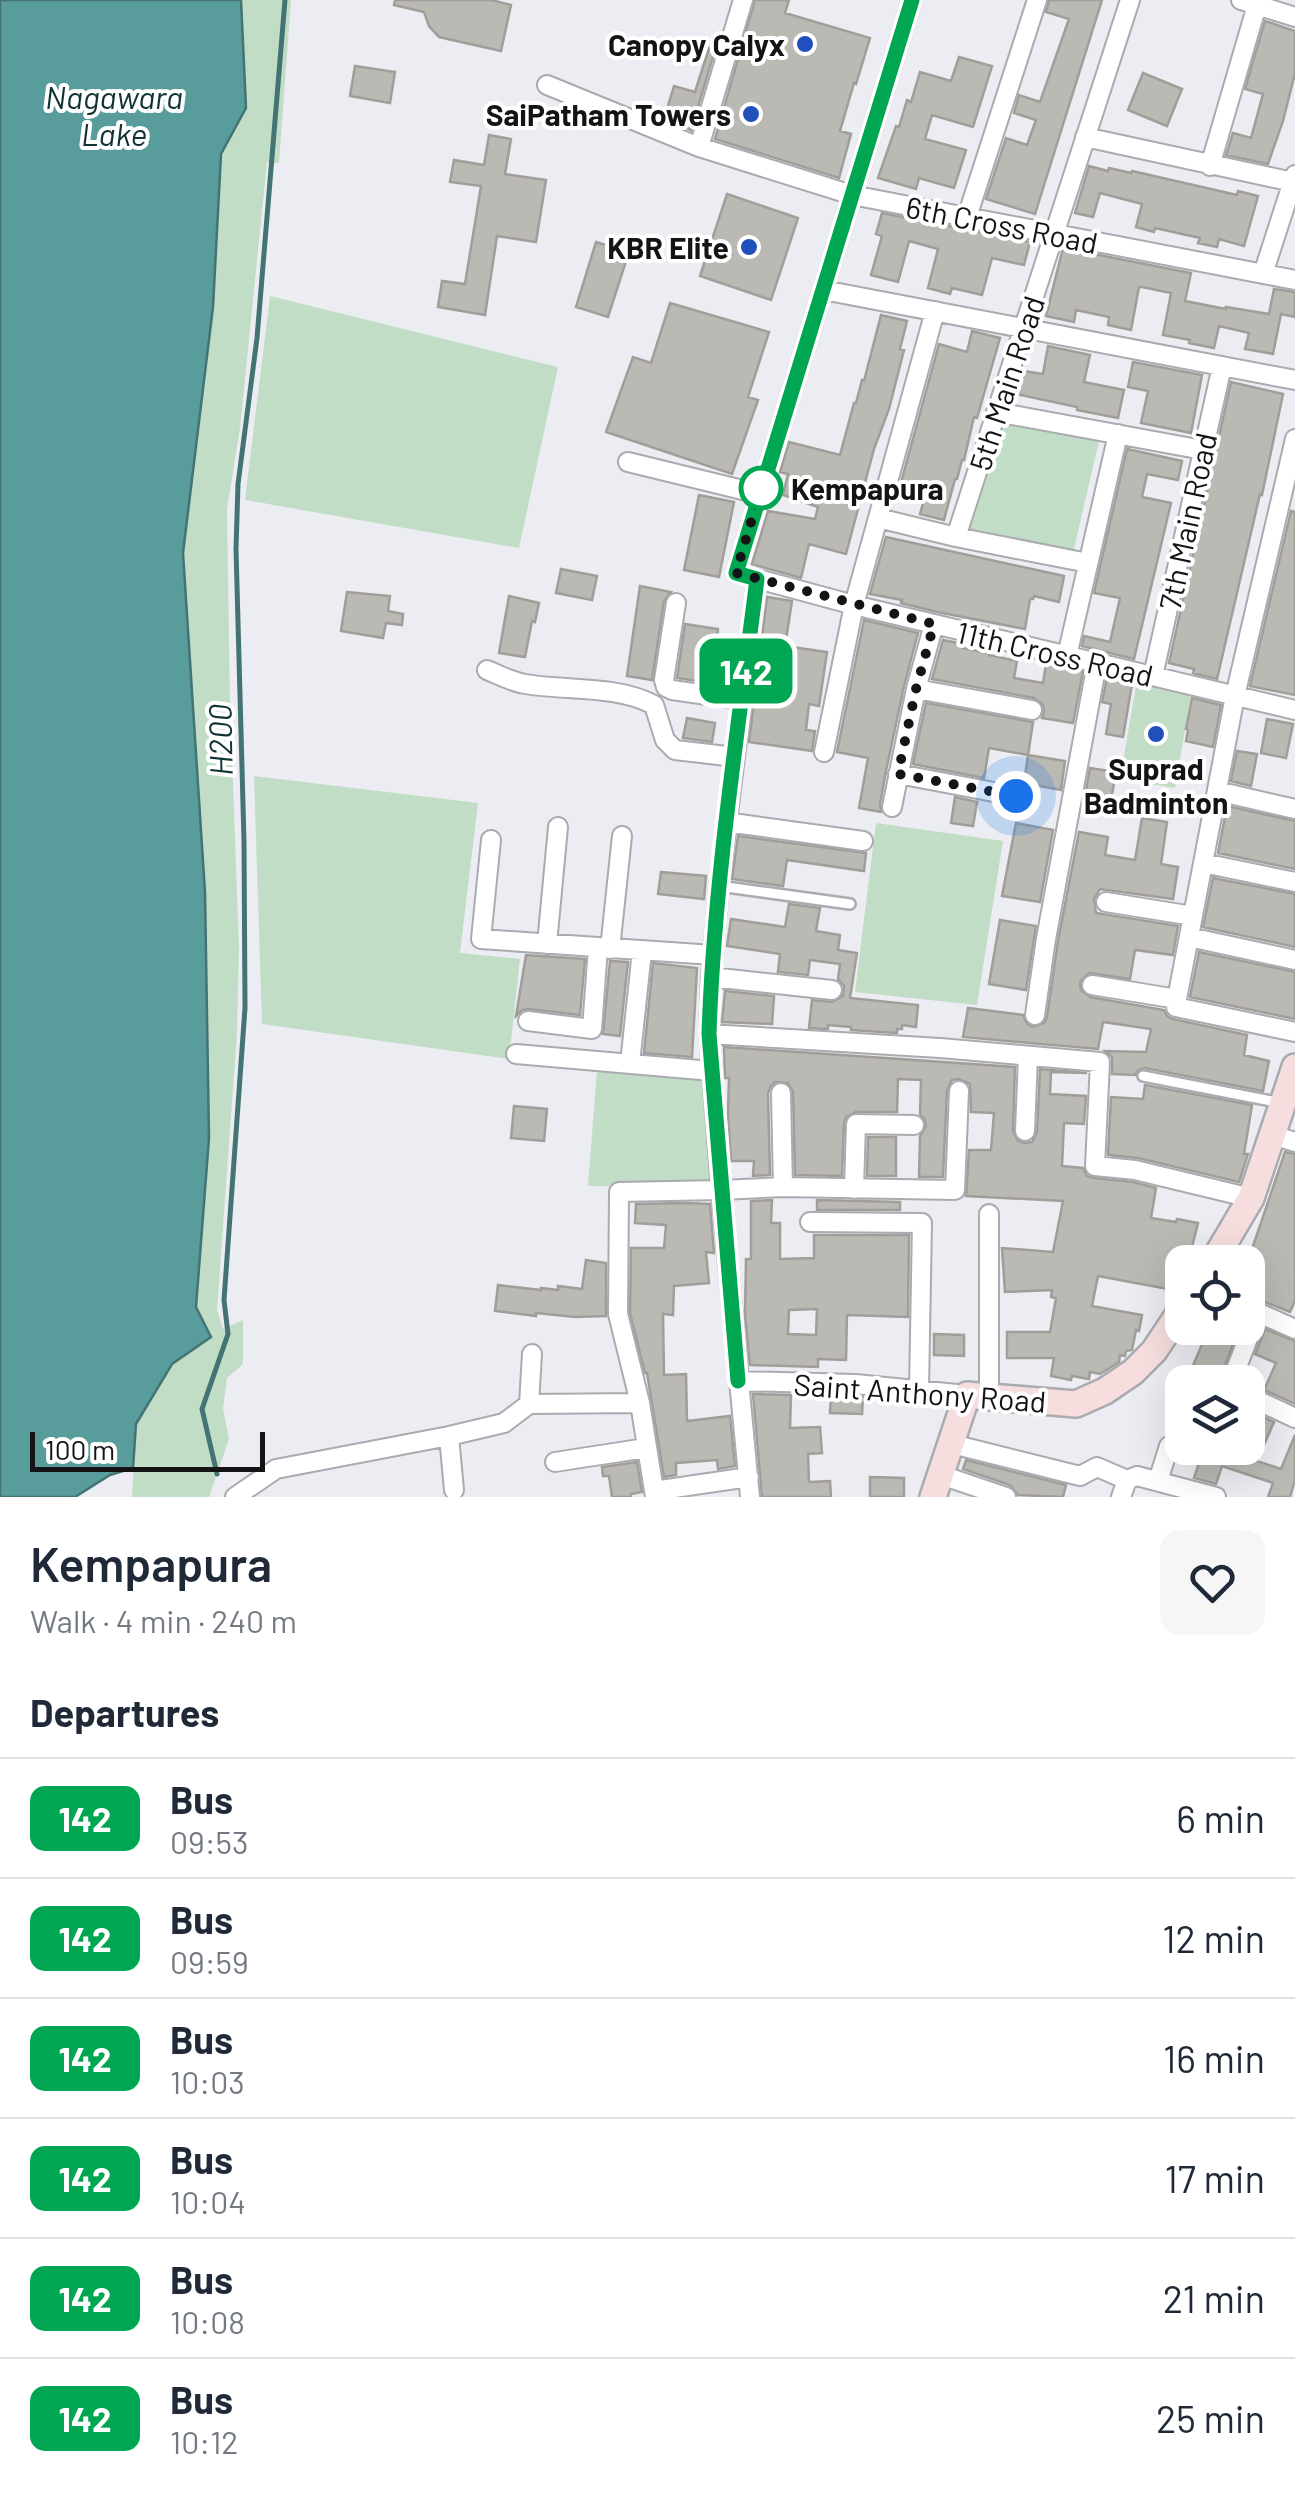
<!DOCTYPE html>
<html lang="en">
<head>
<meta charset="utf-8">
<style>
	body { margin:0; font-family:Barlow,sans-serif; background:#f6f6f7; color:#1f2937; height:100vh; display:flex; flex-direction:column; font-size:38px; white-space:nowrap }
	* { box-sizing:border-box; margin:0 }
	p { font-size:32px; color:#747a83 }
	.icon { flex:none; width:55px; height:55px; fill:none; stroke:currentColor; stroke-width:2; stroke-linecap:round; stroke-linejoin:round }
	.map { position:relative; height:1497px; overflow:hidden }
	.sheet { display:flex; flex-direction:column; background:#fff; flex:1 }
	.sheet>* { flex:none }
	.badge { padding:0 20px; border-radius:15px; font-size:35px; line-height:65px }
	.controls { position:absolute; left:1165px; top:1245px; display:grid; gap:20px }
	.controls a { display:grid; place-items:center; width:100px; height:100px; border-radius:20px; background:#fff; box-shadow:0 10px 40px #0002; font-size:50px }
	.scale { position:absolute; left:30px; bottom:25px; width:235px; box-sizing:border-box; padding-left:10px; border:5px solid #141416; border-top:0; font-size:28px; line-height:35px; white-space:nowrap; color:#141416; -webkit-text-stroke:8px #fff; paint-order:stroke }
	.you { position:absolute; width:50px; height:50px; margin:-25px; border:8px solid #fff; border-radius:50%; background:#1a73e8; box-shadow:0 0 0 15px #1a73e833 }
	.map>.badge { position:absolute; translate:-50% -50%; box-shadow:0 0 0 5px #fff }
	h2 { padding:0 30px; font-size:38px; line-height:90px }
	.round { display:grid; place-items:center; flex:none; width:105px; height:105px; border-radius:20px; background:#f6f6f7 }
	.overview { display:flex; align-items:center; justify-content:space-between; height:170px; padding:0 30px }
	h1 { font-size:48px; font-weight:600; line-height:75px }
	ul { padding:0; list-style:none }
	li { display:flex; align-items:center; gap:30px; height:120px; padding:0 30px; border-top:2px solid #e0e1e3 }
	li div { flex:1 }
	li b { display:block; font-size:38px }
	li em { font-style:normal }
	li .badge { min-width:110px; font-weight:700; text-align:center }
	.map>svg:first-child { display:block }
	.green { fill:#c2ddc6 }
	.water { fill:#599c9c; stroke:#447374; stroke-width:2.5 }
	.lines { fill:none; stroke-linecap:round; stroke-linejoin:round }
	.stream { stroke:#447374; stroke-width:5 }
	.building { fill:#bbb9b4; stroke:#a19e9a; stroke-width:2.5; fill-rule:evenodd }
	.lane-casing { stroke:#a9abb0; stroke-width:14 }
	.street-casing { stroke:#a9abb0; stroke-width:22 }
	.secondary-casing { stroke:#a9abb0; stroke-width:30 }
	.lane { stroke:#fff; stroke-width:9 }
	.street { stroke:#fff; stroke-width:18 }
	.secondary { stroke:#f6dede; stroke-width:25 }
	.line-casing { stroke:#fff; stroke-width:22 }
	.line { stroke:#00a651; stroke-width:15 }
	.walk { stroke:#141416; stroke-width:10; stroke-dasharray:0 18 }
	.poi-dot { fill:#214fbc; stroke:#fff; stroke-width:4 }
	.stop-dot { fill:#fff; stroke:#00a651; stroke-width:5 }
	.labels { text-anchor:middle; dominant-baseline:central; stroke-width:8; stroke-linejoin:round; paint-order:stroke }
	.poi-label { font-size:30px; font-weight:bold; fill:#141416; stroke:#fff; text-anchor:end }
	.street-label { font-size:30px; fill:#141416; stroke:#fff }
	.stop-label { font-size:30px; font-weight:bold; fill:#141416; stroke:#fff; text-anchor:start }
	.water-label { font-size:32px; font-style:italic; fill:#103333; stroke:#fff }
</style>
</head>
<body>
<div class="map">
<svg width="1295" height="1497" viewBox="0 0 1295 1497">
	<rect width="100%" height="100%" fill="#ebedf2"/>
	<path class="green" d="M241 0H291L279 163 267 162 240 428 227 509 230 703 239 946 237 1033 217 1310 223 1329 243 1320V1364L227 1378 223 1408 229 1439 209 1497H132L136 1424 172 1364 196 1308 209 1138 205 892 183 553 213 307 221 154 246 108Z
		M270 296 558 367 519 548 245 500Z
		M1001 418 1100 437 1073 553 965 534Z
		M1137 680 1192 689 1175 788 1120 779Z
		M254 776 478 803 460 953 520 959 509 1059 262 1024Z
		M876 823 1003 841 977 1005 855 992Z
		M597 1069 707 1075 714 1187 588 1186Z"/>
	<path class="water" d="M0 0H241L246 108 221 154 213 307 183 553 205 892 209 1138 196 1307 211 1337 172 1364 136 1424 133 1468 110 1475 75 1497H0Z"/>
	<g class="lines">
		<path class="stream" d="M217 1474 202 1409 228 1334 224 1300 245 1008 244 841 236 549 238 484 257 338 285 0"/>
	</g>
	<path class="building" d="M395 0H491L511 5 501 51 439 37 429 26 424 12 394 5Z
		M755 0H789L785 13 870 38 856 84 854 83 840 131 851 134 839 178 715 139Z
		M1049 0H1102L1035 214 986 199 1006 138 1027 145 1036 120 1014 113 1019 95 1040 102 1069 19 1046 12Z
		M1265 21 1295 31V73L1283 121 1268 164 1226 155 1233 133 1251 138 1263 94 1245 89Z
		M709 48 715 50 691 130 664 119 674 86 695 92Z
		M959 57 992 66 973 127 932 115 925 139 966 150 954 188 919 178 916 189 878 178 896 126 899 127 907 100 911 102 920 72 951 81Z
		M355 66 395 72 390 103 350 96Z
		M1143 73 1182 89 1167 126 1128 110Z
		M489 135 511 139 505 174 546 180 536 242 497 236 485 315 438 307 442 281 465 284 481 186 450 182 454 160 484 165Z
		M1089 166 1108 171 1109 168 1131 173 1132 171 1237 195 1238 191 1258 196 1244 246 1219 239 1217 247 1198 243 1200 238 1155 228 1154 232 1136 227 1142 204 1100 193 1093 217 1075 213Z
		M727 194 798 218 771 300 700 276Z
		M882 213 1030 242 1024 265 992 258 982 295 952 288 950 294 928 288 938 249 909 241 898 282 871 275 882 236 876 234Z
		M596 242 629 252 608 317 576 307Z
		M1063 248 1191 273 1185 301 1226 309V307L1269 314 1274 289 1295 292V317L1281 314 1273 354 1245 349 1249 333 1219 326 1214 348 1189 343 1190 340 1163 335 1171 293 1142 287H1139L1131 330 1108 325 1109 317 1076 310 1074 322 1046 316Z
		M670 303 769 332 748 397 758 400 732 474 606 432 633 357 651 363Z
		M881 315 907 321 900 349 904 350 889 409 874 449 846 554 809 544 801 578 752 564 768 511 815 519 818 507 783 495 788 474 780 472 789 442 840 455 854 403H856L862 380 864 381Z
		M972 331 1000 338 977 418 974 417 964 460H962L957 479H955L944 520 920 514 926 493 900 486 939 344 967 352Z
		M1048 346 1090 355 1084 382 1124 390 1118 418 1077 410V407L1016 394 1023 371 1043 374Z
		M1133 362 1202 375 1191 433 1141 423 1148 391 1128 387Z
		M1231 382 1283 394 1262 495 1260 494 1217 679 1193 673 1194 669 1169 663Z
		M1127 449 1182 461 1178 480 1147 474 1142 497 1171 503 1134 659 1082 646 1084 636 1110 642 1120 598 1094 593Z
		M699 495 734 502 719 577 684 570Z
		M1291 511 1295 512V695L1250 686Z
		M886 537 1064 576 1059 602 1034 596 1033 599H1030L1025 629 937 612 901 603 902 600 870 594Z
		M561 569 597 576 592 600 556 593Z
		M640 586 671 592 664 601 652 680 627 676Z
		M347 592 390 596 388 611 403 614 402 625 386 623 383 638 341 631Z
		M509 596 539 603 535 622 532 621 525 657 499 653Z
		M767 597 792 601 785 646 827 652 819 706 809 704 806 730 815 731 812 751 749 742Z
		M864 620 918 633 904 686 886 771 880 804 881 812 859 808 868 758 837 752Z
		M685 624 718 629 711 683 677 678Z
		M943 640 964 644 963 648 989 653V655L1017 661 1014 678 1043 683 1046 664 1083 672 1073 723 1042 718 1044 711 1043 705 1034 698 932 679Z
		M1107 678 1132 684 1123 737 1106 734 1111 704 1102 702Z
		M1192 698 1221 705 1213 747 1186 741 1188 730 1186 729Z
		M926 703 1033 722 1028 755 989 748 984 778 913 764Z
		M687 718 715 723 712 742 683 738Z
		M1267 719 1293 724 1286 758 1261 753Z
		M1237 751 1257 754 1251 786 1231 781Z
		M1028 755 1065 761 1061 790 1024 783Z
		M1090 768 1116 772 1111 800 1085 796Z
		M955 797 977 802 973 826 951 823Z
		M1227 806 1295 821V869L1218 853Z
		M1142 818 1167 822 1161 864 1178 867 1173 899 1100 889 1094 899 1096 913 1178 926 1173 955 1135 950 1130 979 1089 973 1080 982 1081 990 1090 997 1164 1010 1167 1016 1173 1019 1247 1035 1244 1055 1269 1061 1263 1091 1145 1068 1138 1070 1135 1075 1112 1074V1057L1105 1051 1146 1052 1151 1029 1103 1022 1098 1049 963 1037 968 1008 1023 1015 1027 1024 1032 1027 1044 1023 1047 1017 1058 941 1079 832 1108 837 1105 855 1135 860Z
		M1016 823 1053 830 1040 902 1002 896Z
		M738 836 866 853 864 871 787 860 783 886 732 879Z
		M661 872 706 876 704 899 658 894Z
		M1213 878 1295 894V947L1203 927Z
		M789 904 820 908 816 931 840 935 838 950 857 953 850 998 918 1005 916 1027 902 1025V1029H897V1033L851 1030V1027L828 1025V1029L809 1028 812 1000 832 1002 843 996 844 986 838 979 840 964 810 960 808 975 778 972 780 954 727 946 731 919 785 927Z
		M1000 920 1036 926 1026 990 989 984Z
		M1199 952 1295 972V1019L1190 997Z
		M526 955 585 959 580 1015 529 1009 522 1010 516 1016Z
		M610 961 628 962 620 1036 603 1034Z
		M653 963 697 968 692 1057 644 1053Z
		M725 991 774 996 772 1024 722 1022Z
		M724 1047 1015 1067 1013 1131 1018 1141 1024 1143 1032 1142 1037 1132 1040 1069 1087 1073 1051 1072 1050 1094 1086 1096 1084 1124 1064 1123 1062 1166 1083 1168 1087 1176 1094 1178 1133 1182 1156 1188 1151 1218 1176 1222 1177 1219 1198 1223 1189 1259 1182 1258 1180 1268 1172 1267 1168 1289 1098 1276 1092 1306 1142 1315 1139 1331 1136 1330 1132 1350 1126 1351 1125 1356 1120 1355 1119 1362 1100 1374 1090 1372 1089 1379 1072 1376 1071 1380 1051 1376 1054 1358H1007V1332H1050L1056 1298 1051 1297 1052 1290 1005 1292 1002 1248 1053 1252 1063 1201 966 1196 969 1150H991L994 1113 971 1112 970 1084 959 1079 952 1080 947 1090 943 1177H919L920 1136 926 1126 925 1120 920 1114 921 1080 898 1079 897 1112H856L846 1117 844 1124 842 1176 795 1175 793 1092 788 1083 775 1082 771 1086 768 1093 770 1175 753 1176 754 1161H731L728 1115 729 1078H725Z
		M1145 1085 1252 1105 1244 1154H1248L1239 1182 1138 1158 1108 1155 1111 1097 1143 1099Z
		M514 1106 547 1109 544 1141 511 1138Z
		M868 1137H896V1176H867Z
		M1285 1152 1295 1154V1301L1290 1312 1255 1298 1248 1297V1262H1232L1238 1252 1249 1258Z
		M772 1200 771 1223H780V1259L814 1258V1235H909L908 1317 847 1315 846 1360 818 1359V1367L750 1365 745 1315 746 1259H751V1201ZM817 1309 816 1335 788 1334 789 1310Z
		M817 1200 900 1202V1210H817Z
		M686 1203 710 1204 714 1253 706 1252 709 1283 674 1286 673 1315 663 1314 664 1375 686 1374 687 1421 730 1416 735 1466 718 1469 717 1460 676 1463V1475L664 1477 647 1373H645L630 1313 631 1248H664L666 1225 635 1223 636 1204Z
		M586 1260 606 1263V1316L575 1317 536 1313V1316L495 1311 498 1285 541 1290V1288L558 1290V1286L582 1289Z
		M1209 1328H1239L1219 1382H1186Z
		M1265 1329 1295 1341V1404L1264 1390 1276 1363 1255 1354Z
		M934 1334 964 1335V1356L934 1355Z
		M753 1394 791 1395 790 1428 820 1427 822 1453 808 1454 809 1482 830 1481 831 1497H762Z
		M831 1396 863 1397 862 1414 830 1413Z
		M1248 1410 1274 1422 1257 1461 1281 1469 1295 1435V1480L1290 1497H1268L1273 1483 1222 1466 1216 1484 1194 1478 1204 1448H1248Z
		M966 1460 1066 1485 1063 1497 1018 1495 1010 1485 963 1469Z
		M637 1462 642 1492 631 1494V1497H612L609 1476H603L602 1467Z
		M870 1477 904 1478V1497H870Z"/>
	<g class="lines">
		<defs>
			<path id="lane" d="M719 886 850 904
				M1143 1076 1282 1103"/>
			<path id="street" d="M912 0 736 573 854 605 1295 710
				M1241 0 1295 17
				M547 85 699 147 852 195 1295 280
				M1085 137 1293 182
				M699 147 743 0
				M1210 166 1257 5
				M967 217 1037 0
				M1263 274 1295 175
				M823 290 1295 380
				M996 412 1203 450
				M628 462 759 494
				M878 518 956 537 1088 563
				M956 537 1130 0
				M676 603 664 680 666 687 672 690 742 700
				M1067 656 1118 434
				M487 670C499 675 512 682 525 684 567 691 616 685 654 705L665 740 675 750 735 757
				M1153 676 1222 366
				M916 689 1032 710
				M824 752 854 605 935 311
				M898 774 1015 796
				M1217 791 1295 809
				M892 807 916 689 934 624
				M726 822 863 841
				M491 840 481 939 713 955
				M1203 863 1295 882
				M1106 902 1193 916
				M1189 937 1295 960
				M547 944 558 827
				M610 949 622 836
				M711 977 832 990
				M1092 985 1177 999 1176 1007 1295 1032
				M1177 999 1235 696 1295 439
				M1035 1015 1046 939 1097 663
				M528 1021 592 1029 598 948
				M709 1034 940 1048 1100 1062 1095 1166 1135 1170 1251 1198
				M516 1054 712 1071
				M631 1054 642 951
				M781 1093 783 1187
				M1025 1131 1028 1056
				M1272 1135 1295 1142
				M854 1189 856 1124 914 1125
				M810 1222 922 1223 919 1390
				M1250 1309 1295 1329
				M738 1381 855 1384 967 1395
				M1231 1382 1258 1313
				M1248 1396 1295 1418
				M989 1398V1214
				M529 1404 532 1354
				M449 1436 454 1490
				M952 1444 1080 1476 1097 1467 1127 1480
				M555 1462 646 1448
				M941 1475 1006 1497
				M1158 1481 1169 1446
				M654 1491 749 1477
				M235 1497 276 1469 449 1436 504 1423 529 1404 640 1403
				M655 1497 640 1403 618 1314 619 1192 721 1190 783 1187 955 1190 959 1091
				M750 1497 721 1190 709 1034 711 977 719 886 757 579
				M1121 1497 1127 1480 1137 1476 1216 1497"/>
			<path id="secondary" d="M1213 1262 1251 1198 1295 1067
				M933 1497 967 1395 1076 1404 1105 1391 1133 1372 1154 1351 1182 1309"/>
		</defs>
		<use href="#lane" class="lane-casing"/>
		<use href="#street" class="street-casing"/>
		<use href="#secondary" class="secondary-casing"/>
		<use href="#lane" class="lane"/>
		<use href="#street" class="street"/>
		<use href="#secondary" class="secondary"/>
	</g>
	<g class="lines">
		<defs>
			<path id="line" d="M738 1381 709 1034C714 882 738 730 757 579L736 573 912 0"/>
		</defs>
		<use href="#line" class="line-casing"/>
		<use href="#line" class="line"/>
		<path class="walk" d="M761 488 736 573 934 624 916 689 898 774 1016 796"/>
	</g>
	<g class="poi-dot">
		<circle cx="805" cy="44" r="10"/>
		<circle cx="751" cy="114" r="10"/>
		<circle cx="749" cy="247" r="10"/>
		<circle cx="1156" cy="734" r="10"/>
	</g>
	<circle class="stop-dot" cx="761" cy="488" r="20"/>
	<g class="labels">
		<g class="poi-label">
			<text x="785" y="44">Canopy Calyx</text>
			<text x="731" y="114">SaiPatham Towers</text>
			<text x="729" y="247">KBR Elite</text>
			<text x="1156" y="768" text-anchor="middle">Suprad<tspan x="1156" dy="34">Badminton</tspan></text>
		</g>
		<g class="street-label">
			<text transform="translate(1002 224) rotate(11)">6th Cross Road</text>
			<text transform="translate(1006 383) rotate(-72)">5th Main Road</text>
			<text transform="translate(1187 521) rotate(-78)">7th Main Road</text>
			<text transform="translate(1055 653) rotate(13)">11th Cross Road</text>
			<text transform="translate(920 1392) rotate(4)">Saint Anthony Road</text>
		</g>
		<g class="stop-label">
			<text x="791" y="488">Kempapura</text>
		</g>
		<g class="water-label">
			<text x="114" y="96">Nagawara<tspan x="114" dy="37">Lake</tspan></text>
			<text transform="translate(219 740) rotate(-91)">H200</text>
		</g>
	</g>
</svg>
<div class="controls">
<a><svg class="icon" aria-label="locate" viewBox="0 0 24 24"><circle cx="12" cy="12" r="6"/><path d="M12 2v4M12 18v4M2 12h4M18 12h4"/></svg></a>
<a><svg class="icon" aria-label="layers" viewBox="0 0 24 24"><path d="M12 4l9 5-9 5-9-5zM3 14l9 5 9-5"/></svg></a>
</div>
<div class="scale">100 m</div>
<div class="you" style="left:1016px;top:796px"></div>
<b class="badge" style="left:746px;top:671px;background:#00a651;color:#fff">142</b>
</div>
<section class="sheet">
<div class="overview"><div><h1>Kempapura</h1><p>Walk · 4 min · 240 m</p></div><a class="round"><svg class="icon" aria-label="heart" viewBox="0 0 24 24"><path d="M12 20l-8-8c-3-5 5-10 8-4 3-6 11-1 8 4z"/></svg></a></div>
<h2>Departures</h2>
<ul>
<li><span class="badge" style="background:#00a651;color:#fff">142</span><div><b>Bus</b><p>09:53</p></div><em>6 min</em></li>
<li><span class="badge" style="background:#00a651;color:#fff">142</span><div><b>Bus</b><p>09:59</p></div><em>12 min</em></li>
<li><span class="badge" style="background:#00a651;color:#fff">142</span><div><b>Bus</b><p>10:03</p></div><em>16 min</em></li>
<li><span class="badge" style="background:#00a651;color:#fff">142</span><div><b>Bus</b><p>10:04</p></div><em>17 min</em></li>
<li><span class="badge" style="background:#00a651;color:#fff">142</span><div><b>Bus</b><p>10:08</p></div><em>21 min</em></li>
<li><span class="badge" style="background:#00a651;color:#fff">142</span><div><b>Bus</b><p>10:12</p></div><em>25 min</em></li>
</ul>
</section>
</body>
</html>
